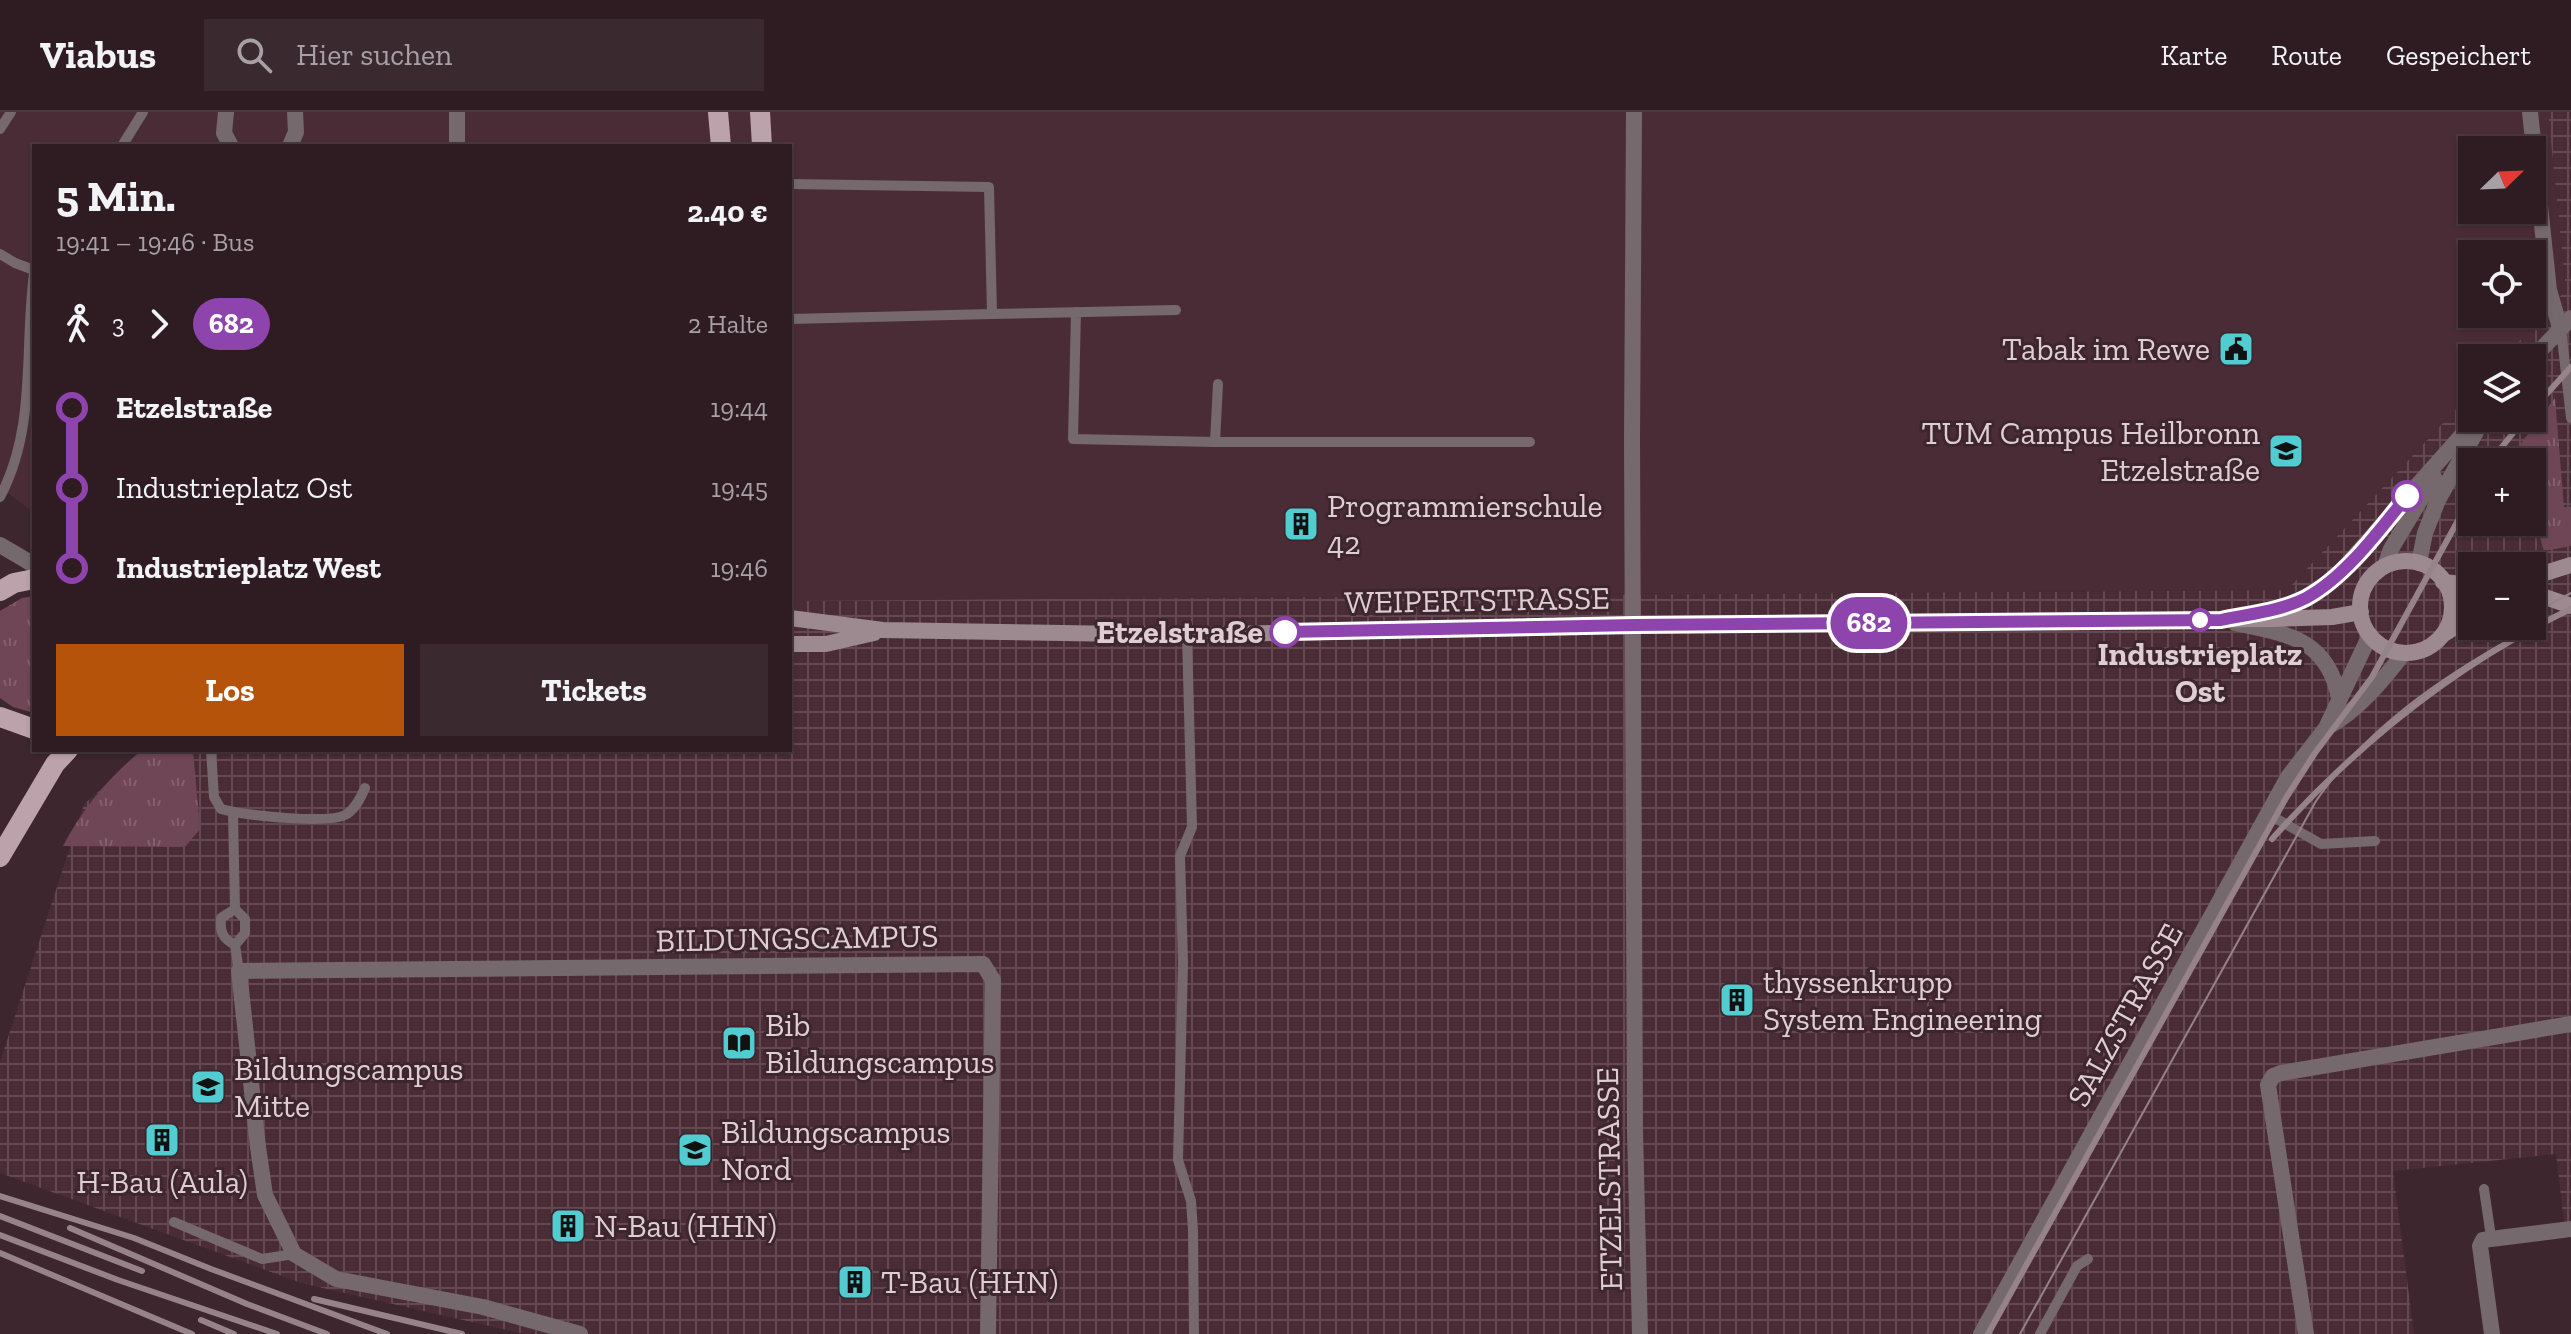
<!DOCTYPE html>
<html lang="de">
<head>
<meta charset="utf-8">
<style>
	body { margin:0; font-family:"Zilla Slab",serif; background:#3a292f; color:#f1f3f6; height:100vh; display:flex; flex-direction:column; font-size:30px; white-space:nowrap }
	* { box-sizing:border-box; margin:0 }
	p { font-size:26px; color:#a7a1a5 }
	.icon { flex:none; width:44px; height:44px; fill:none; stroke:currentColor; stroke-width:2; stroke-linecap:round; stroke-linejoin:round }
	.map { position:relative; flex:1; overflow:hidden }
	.panel { position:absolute; left:32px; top:32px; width:760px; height:608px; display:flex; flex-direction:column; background:#2e1c22; border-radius:0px; box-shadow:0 2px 6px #0004,0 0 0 2px #493a40 }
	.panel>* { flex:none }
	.badge { padding:0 16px; border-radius:26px; font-size:28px; line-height:52px }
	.needle { width:52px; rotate:67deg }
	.tools { position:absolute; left:2458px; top:24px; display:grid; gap:16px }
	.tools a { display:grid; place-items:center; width:88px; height:88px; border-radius:0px; background:#2e1c22; box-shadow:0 2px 6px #0004,0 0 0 2px #493a40; font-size:40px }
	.map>.badge { position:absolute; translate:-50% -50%; box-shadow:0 0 0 4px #fff }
	.legs { display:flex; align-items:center; gap:12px; height:88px; padding:0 24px; font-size:26px }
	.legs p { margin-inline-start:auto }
	.head { display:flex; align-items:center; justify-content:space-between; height:136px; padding:0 24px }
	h1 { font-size:44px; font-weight:700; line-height:60px }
	.primary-button { display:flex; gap:16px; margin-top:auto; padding:16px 24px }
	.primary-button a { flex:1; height:92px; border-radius:0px; background:#b45309; color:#fff; font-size:32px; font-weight:700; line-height:92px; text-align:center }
	.primary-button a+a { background:#3a292f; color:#f1f3f6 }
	ul { padding:0 24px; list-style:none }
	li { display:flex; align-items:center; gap:28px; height:80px; font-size:30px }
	li i { display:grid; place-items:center; width:12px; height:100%; margin:0 10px; background:currentColor }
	li i::after { content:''; width:20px; height:20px; margin:-10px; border:6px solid; border-radius:50%; background:#2e1c22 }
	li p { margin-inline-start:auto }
	li:first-child i { background:linear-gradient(#0000 50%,currentColor 0) }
	li:last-child i { background:linear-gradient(currentColor 50%,#0000 0) }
	header { display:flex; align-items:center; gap:48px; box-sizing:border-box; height:112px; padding:0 40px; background:#2e1c22; border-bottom:2px solid #493a40 }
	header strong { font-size:38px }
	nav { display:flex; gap:44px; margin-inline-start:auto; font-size:28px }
	.search { width:560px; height:72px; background:#3a292f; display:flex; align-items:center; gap:20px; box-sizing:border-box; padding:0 28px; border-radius:0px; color:#a7a1a5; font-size:30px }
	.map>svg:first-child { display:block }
	.built { fill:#4a2c37; fill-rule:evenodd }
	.industrial { fill:url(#industrial-grid); fill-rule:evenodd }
	.grass { fill:url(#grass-tufts) }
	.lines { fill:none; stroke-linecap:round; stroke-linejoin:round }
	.service { stroke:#75696d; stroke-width:10 }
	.pedestrian { stroke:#75696d; stroke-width:16 }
	.minor { stroke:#75696d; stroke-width:16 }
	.tertiary { stroke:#75696d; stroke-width:16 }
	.secondary { stroke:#9d8a90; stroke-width:16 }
	.primary { stroke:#bca3ab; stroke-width:20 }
	.tram { stroke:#968389; stroke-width:2 }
	.rail { stroke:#968389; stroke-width:6 }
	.line-1-casing { stroke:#fff; stroke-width:18 }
	.line-1 { stroke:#8e44ad; stroke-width:12 }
	.stop-1-dot { fill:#fff; stroke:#8e44ad; stroke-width:4 }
	.labels { text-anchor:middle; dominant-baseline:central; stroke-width:6; stroke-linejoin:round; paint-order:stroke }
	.poi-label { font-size:32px; fill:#deced3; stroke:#3d262e; text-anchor:start }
	.street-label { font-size:32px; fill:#deced3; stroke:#3d262e }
	.stop-label { font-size:32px; font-weight:bold; fill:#deced3; stroke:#3d262e; text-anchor:end }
</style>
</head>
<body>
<header>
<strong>Viabus</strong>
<div class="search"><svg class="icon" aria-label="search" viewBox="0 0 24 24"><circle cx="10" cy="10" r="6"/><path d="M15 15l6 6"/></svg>Hier suchen</div>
<nav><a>Karte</a><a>Route</a><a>Gespeichert</a></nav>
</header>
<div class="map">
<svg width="2571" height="1222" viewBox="0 0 2571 1222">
	<defs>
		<pattern id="industrial-grid" width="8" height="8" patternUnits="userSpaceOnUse" patternTransform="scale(2)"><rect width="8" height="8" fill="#4a2c37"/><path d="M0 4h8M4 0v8" fill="none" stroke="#644953"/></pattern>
		<pattern id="grass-tufts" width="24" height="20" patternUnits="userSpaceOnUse" patternTransform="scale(2)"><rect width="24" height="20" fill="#6f4655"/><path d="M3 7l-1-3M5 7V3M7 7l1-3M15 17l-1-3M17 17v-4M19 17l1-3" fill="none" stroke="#83606d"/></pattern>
	</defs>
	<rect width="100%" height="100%" fill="#3d262e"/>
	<path class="built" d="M0 0H2548L2566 178 2504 246H2472V280L2287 478 790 489V34H34V401L0 375ZM2472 38H2532V98H2472ZM2472 142H2532V202H2472Z"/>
	<path class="industrial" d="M2548 0H2571V1109L2564 1110 2556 1042 2393 1059 2414 1222H524L301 1171 0 1061V950L84 692 146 638H790L792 489 2287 478 2472 280V306H2532V246H2504L2566 178ZM2472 350H2532V410H2472ZM2472 454H2532V514H2472Z"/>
	<path class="grass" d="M2555 286 2564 395H2571V434L2544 439 2532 400V350H2507Z
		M34 484V601L13 595 0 586V499L22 486Z
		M142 638H193L200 717 185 735 63 734C83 696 109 665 142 638Z"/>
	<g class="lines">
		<path class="service" d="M0 17 11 0
			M122 34 143 0
			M790 72 989 75 992 202 790 207
			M0 142 15 151 34 158
			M1076 200 1073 327 1215 330
			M992 202 1176 198
			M2561 217 2571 306
			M1218 272 1215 330H1530
			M0 385C37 315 24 237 34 162
			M1187 523 1192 715 1180 744 1183 851 1178 1048 1191 1089 1193 1118 1194 1222
			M211 638 214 685 221 697C241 703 331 713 347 702 356 696 361 685 365 676
			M233 701 235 797 245 807V821L235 833C222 826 220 820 221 806L235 797
			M2268 702 2321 732 2375 729
			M235 833 239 859
			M2484 1077 2491 1125
			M174 1110 262 1147 294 1142
			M2040 1222 2077 1154 2088 1147"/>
		<path class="pedestrian" d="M239 859 258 1035"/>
		<path class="minor" d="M226 0 224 21 231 34
			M457 0V34
			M1634 0 1632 328 1635 1019 1640 1222
			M2530 0 2549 178 2560 216
			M290 34 296 20 295 0
			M0 433 34 453
			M2235 511C2287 522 2327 526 2339 586
			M2326 616C2358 599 2382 569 2404 541
			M239 859 983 852 993 868 988 1222
			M258 1035 265 1083 294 1142 336 1167 483 1195 580 1222
			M1981 1222 2288 665 2326 616 2370 523
			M2306 1222 2268 973 2273 964 2281 961 2571 912
			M2492 1222 2480 1134 2483 1128 2571 1117"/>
		<path class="tertiary" d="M2532 247 2571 206
			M2458 329 2478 306
			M2419 451 2425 421 2438 388 2481 311
			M2385 454 2391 437 2434 365
			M2241 504 2285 494 2304 486 2335 466 2462 323"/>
		<path class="secondary" d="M2360 495a46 46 0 1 1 92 0a46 46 0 1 1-92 0Z
			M2532 465 2571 453
			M2443 470 2472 473
			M2532 485H2545L2571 494
			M790 506 883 518 1187 523 1634 513 2271 507 2332 505 2361 500
			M2444 522 2472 504
			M790 532H826L874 521"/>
		<path class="primary" d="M718 0 721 34
			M760 0 762 34
			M0 479 14 471 34 467
			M0 605 34 617
			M0 745 55 652 68 638"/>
		<path class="tram" d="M2532 502 2571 481
			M2020 1222 2316 689C2377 601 2477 542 2571 495"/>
		<path class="rail" d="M2532 298 2571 255
			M2490 350 2525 306
			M2272 727C2357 632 2456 552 2571 497
			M0 1084 134 1126 211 1157 387 1222
			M0 1104 142 1159
			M70 1116 247 1192 327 1222
			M0 1123 118 1168 277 1222
			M0 1141 192 1222
			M314 1187 462 1222
			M201 1208 234 1222
			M1988 1222 2286 686 2315 641 2372 565 2472 383"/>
	</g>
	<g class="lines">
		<defs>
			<path id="line-1" d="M1285 520 1634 513 2221 508C2249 502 2281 499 2306 486 2345 465 2379 419 2407 384"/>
		</defs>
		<use href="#line-1" class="line-1-casing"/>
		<use href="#line-1" class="line-1"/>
	</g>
	<defs>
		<symbol id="civic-square" viewBox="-11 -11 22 22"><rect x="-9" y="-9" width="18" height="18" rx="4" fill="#51ccd1" stroke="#3d262e"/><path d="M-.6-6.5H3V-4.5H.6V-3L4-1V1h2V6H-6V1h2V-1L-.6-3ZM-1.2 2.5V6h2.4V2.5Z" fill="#111"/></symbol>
		<symbol id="university-square" viewBox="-11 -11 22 22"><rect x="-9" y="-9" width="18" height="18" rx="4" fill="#51ccd1" stroke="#3d262e"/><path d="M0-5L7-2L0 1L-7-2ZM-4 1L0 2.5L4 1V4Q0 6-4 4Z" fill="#111"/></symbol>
		<symbol id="building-square" viewBox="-11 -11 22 22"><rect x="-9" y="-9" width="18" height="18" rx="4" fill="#51ccd1" stroke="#3d262e"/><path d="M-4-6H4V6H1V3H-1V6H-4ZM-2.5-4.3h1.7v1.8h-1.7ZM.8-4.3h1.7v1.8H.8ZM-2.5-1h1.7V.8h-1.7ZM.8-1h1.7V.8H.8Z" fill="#111"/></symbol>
		<symbol id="library-square" viewBox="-11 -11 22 22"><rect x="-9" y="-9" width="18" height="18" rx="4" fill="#51ccd1" stroke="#3d262e"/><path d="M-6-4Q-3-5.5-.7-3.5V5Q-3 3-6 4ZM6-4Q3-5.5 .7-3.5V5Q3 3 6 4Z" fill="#111"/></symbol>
	</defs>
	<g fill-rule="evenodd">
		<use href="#civic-square" x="2216" y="217" width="40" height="40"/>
		<use href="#university-square" x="2266" y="319" width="40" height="40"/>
		<use href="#building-square" x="1281" y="392" width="40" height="40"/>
		<use href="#building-square" x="1717" y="868" width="40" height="40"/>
		<use href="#library-square" x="719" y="911" width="40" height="40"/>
		<use href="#university-square" x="188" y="955" width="40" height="40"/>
		<use href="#building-square" x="142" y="1008" width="40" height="40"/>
		<use href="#university-square" x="675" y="1018" width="40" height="40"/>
		<use href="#building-square" x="548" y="1094" width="40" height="40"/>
		<use href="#building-square" x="835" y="1150" width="40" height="40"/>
	</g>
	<g class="stop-1-dot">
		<circle cx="2407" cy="384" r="14"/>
		<circle cx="2200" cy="508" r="10"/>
		<circle cx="1285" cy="520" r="14"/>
	</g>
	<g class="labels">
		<g class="poi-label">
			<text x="2210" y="237" text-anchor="end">Tabak im Rewe</text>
			<text x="2260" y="321" text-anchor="end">TUM Campus Heilbronn<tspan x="2260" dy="37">Etzelstraße</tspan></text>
			<text x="1327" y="394">Programmierschule<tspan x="1327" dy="37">42</tspan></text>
			<text x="1763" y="870">thyssenkrupp<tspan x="1763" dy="37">System Engineering</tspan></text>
			<text x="765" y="913">Bib<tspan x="765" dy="37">Bildungscampus</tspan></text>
			<text x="234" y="957">Bildungscampus<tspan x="234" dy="37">Mitte</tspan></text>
			<text x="721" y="1020">Bildungscampus<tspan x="721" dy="37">Nord</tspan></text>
			<text x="162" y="1070" text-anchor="middle">H-Bau (Aula)</text>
			<text x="594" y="1114">N-Bau (HHN)</text>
			<text x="881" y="1170">T-Bau (HHN)</text>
		</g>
		<g class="street-label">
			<text transform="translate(1477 488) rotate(-1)">WEIPERTSTRASSE</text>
			<text transform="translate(797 826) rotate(-1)">BILDUNGSCAMPUS</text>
			<text transform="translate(2125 903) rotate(-61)">SALZSTRASSE</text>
			<text transform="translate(1609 1067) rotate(-91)">ETZELSTRASSE</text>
		</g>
		<g class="stop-label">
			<text x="1263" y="520">Etzelstraße</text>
			<text x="2200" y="542" text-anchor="middle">Industrieplatz<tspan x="2200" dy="37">Ost</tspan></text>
		</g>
	</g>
</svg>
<div class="tools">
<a><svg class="needle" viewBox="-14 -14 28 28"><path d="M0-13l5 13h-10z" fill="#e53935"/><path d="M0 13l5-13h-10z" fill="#a7a1a5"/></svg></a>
<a><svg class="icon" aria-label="locate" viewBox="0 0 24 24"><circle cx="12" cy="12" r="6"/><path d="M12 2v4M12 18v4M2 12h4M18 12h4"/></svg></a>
<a><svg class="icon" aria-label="layers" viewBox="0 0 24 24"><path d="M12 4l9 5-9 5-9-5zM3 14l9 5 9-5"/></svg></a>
<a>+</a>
<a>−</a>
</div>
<b class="badge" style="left:1869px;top:511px;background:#8e44ad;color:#fff">682</b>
<section class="panel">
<div class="head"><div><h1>5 Min.</h1><p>19:41 – 19:46 · Bus</p></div><b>2.40 €</b></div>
<div class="legs"><svg class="icon" aria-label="walk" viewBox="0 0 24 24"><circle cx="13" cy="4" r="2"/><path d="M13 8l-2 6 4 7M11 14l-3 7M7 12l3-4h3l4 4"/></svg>3<svg class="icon" aria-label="forward" viewBox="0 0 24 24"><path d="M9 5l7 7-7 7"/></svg><b class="badge" style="background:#8e44ad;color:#fff">682</b><p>2 Halte</p></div>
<ul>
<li><i style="color:#8e44ad"></i><b>Etzelstraße</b><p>19:44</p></li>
<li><i style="color:#8e44ad"></i><span>Industrieplatz Ost</span><p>19:45</p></li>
<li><i style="color:#8e44ad"></i><b>Industrieplatz West</b><p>19:46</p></li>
</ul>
<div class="primary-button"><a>Los</a><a>Tickets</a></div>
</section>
</div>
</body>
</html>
